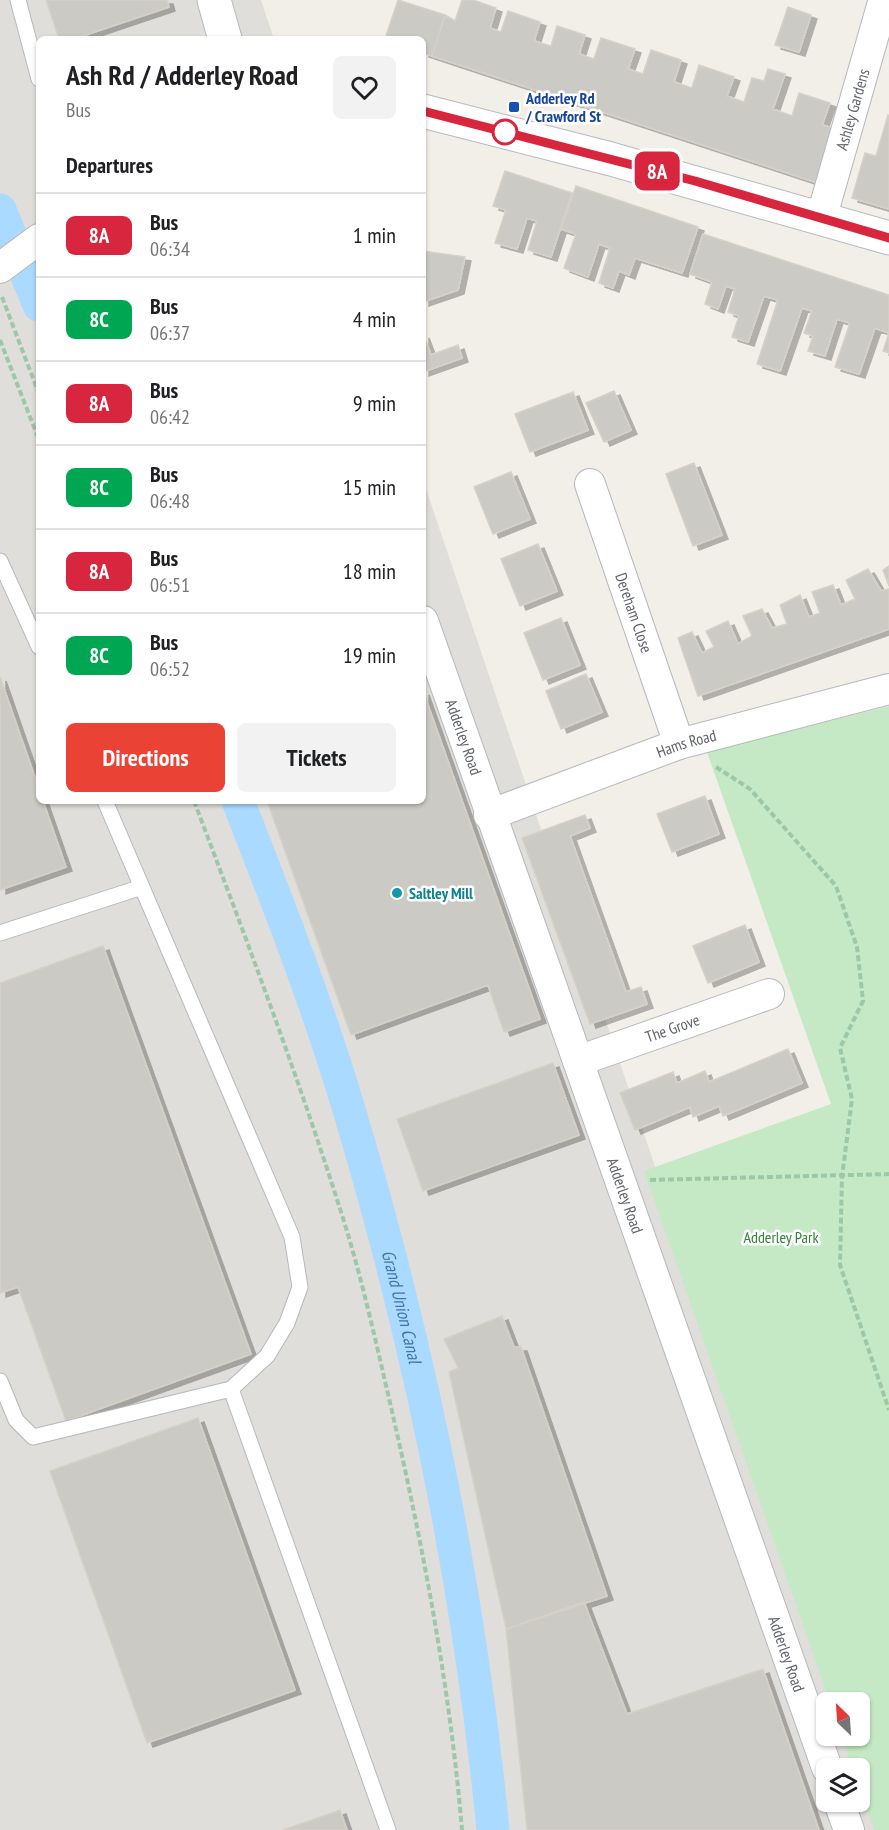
<!DOCTYPE html>
<html lang="en">
<head>
<meta charset="utf-8">
<style>
	body { margin:0; font-family:"PT Sans Narrow",sans-serif; background:#f2f2f2; color:#202124; height:100vh; display:flex; flex-direction:column; font-size:22px; white-space:nowrap }
	* { box-sizing:border-box; margin:0 }
	p { font-size:20px; color:#757577 }
	.icon { flex:none; width:33px; height:33px; fill:none; stroke:currentColor; stroke-width:2; stroke-linecap:round; stroke-linejoin:round }
	.map { position:relative; flex:1; overflow:hidden }
	.details { position:absolute; left:36px; top:36px; width:390px; height:768px; display:flex; flex-direction:column; background:#fff; border-radius:9px; box-shadow:0 2px 4px #0004 }
	.details>* { flex:none }
	.badge { padding:0 12px; border-radius:9px; font-size:21px; line-height:39px }
	.needle { width:39px; rotate:335deg }
	.controls { position:absolute; left:816px; top:1692px; display:grid; gap:12px }
	.controls a { display:grid; place-items:center; width:54px; height:54px; border-radius:9px; background:#fff; box-shadow:0 2px 4px #0004; font-size:30px }
	.map>.badge { position:absolute; translate:-50% -50%; box-shadow:0 0 0 3px #fff }
	h2 { padding:0 30px; font-size:22px; line-height:54px }
	.round { display:grid; place-items:center; flex:none; width:63px; height:63px; border-radius:9px; background:#f2f2f2 }
	.head { display:flex; align-items:center; justify-content:space-between; height:102px; padding:0 30px }
	h1 { font-size:28px; font-weight:800; line-height:45px }
	.cta { display:flex; gap:12px; margin-top:auto; padding:12px 30px }
	.cta a { flex:1; height:69px; border-radius:9px; background:#ea4335; color:#fff; font-size:24px; font-weight:800; line-height:69px; text-align:center }
	.cta a+a { background:#f2f2f2; color:#202124 }
	ul { padding:0; list-style:none }
	li { display:flex; align-items:center; gap:18px; height:84px; padding:0 30px; border-top:2px solid #e0e0e0 }
	li div { flex:1 }
	li b { display:block; font-size:22px }
	li em { font-style:normal }
	li .badge { min-width:66px; font-weight:700; text-align:center }
	.map>svg:first-child { display:block }
	.industrial { fill:#e0deda }
	.green { fill:#c5e8c5 }
	.lines { fill:none; stroke-linecap:round; stroke-linejoin:round }
	.canal { stroke:#aadaff; stroke-width:33 }
	.building { fill:#cccac5; stroke:#d6d1c6; stroke-width:1.5; filter:url(#shadow) }
	.lane-casing { stroke:#b5b8bc; stroke-width:17 }
	.street-casing { stroke:#b5b8bc; stroke-width:32 }
	.secondary-casing { stroke:#b6babf; stroke-width:35 }
	.path { stroke:#9cc7a9; stroke-width:4; stroke-dasharray:6 3; stroke-linecap:butt }
	.lane { stroke:#fff; stroke-width:15 }
	.street { stroke:#fff; stroke-width:30 }
	.secondary { stroke:#fff; stroke-width:33 }
	.line-casing { stroke:#fff; stroke-width:14 }
	.line { stroke:#d7263d; stroke-width:9 }
	.transit-dot { fill:#1a4fb4; stroke:#fff; stroke-width:2 }
	.stop-dot { fill:#fff; stroke:#d7263d; stroke-width:3 }
	.culture-dot { fill:#0f9aa8; stroke:#fff; stroke-width:2 }
	.labels { text-anchor:middle; dominant-baseline:central; stroke-width:5; stroke-linejoin:round; paint-order:stroke }
	.transit-label { font-size:16px; font-weight:bold; fill:#164399; stroke:#fff; text-anchor:start }
	.street-label { font-size:16px; fill:#5f6368; stroke:#fff }
	.culture-label { font-size:16px; font-weight:bold; fill:#0d838f; stroke:#fff; text-anchor:start }
	.park-label { font-size:16px; fill:#348238; stroke:#fff }
	.water-label { font-size:18px; font-style:italic; fill:#4174aa; stroke:#fff }
</style>
</head>
<body>
<div class="map">
<svg width="889" height="1830" viewBox="0 0 889 1830">
	<defs>
		<filter id="shadow"><feDropShadow dx="6" dy="4" stdDeviation="0" flood-color="#0004"/></filter>
	</defs>
	<rect width="100%" height="100%" fill="#f1efe8"/>
	<path class="industrial" d="M0 0H261L274 39H39V801H423V480L836 1702H826V1736H847L858 1768H826V1802H860V1772L879 1830H0Z"/>
	<path class="green" d="M889 706V1830H874L860 1788V1768H853L841 1736H860V1702H830L644 1171 831 1104 707 752Z"/>
	<g class="lines">
		<g class="canal">
			<path d="M0 210 39 305"/>
			<path id="s1" d="M238 801C277 901 316 1000 347 1103 418 1339 469 1584 493 1830"/>
		</g>
	</g>
	<path class="building" d="M46 0H167L169 7 74 39H59Z
		M398 0 445 15 432 56 423 53V39H385Z
		M462 0H473L496 8 490 28 501 32 508 11 540 22 534 41 551 46 557 26 585 35 579 54 594 59 601 38 635 49 628 69 643 74 651 50 681 60 674 82 692 88 699 65 734 77 727 96 744 102 752 78 764 81 768 69 785 74 773 109 792 116 799 93 830 103 822 125 836 129 818 183 432 56 445 15 455 21Z
		M788 7 811 15 799 52 775 45Z
		M888 115 889 116V209L852 198 865 153 876 156Z
		M505 171 572 193 551 257 528 250 537 221 527 218 517 249 495 243 506 210 493 206Z
		M576 186 698 227 682 273 635 258 629 275 619 271 613 288 599 283 610 248 599 244 588 277 564 268 576 234 561 229Z
		M703 234 889 295V353L883 351 889 333 875 328 859 374 835 367 850 323 837 319 825 356 808 351 813 336 804 333 812 311 802 308 780 371 757 364 778 300 764 296 748 342 732 337 739 316 728 312 735 289 726 286 718 309 705 304 712 282 690 274Z
		M423 251 465 257 458 290 423 302Z
		M423 334 431 355 458 345 462 358 423 372Z
		M614 391 631 430 604 442 586 403Z
		M573 392 588 430 530 452 515 414Z
		M694 463 722 535 693 546 666 474Z
		M511 472 530 519 493 534 474 487Z
		M538 544 557 591 520 606 501 559Z
		M889 566V586L883 570Z
		M868 569 881 591 889 589V629L698 696 678 638 692 632 702 653 714 647 706 631 728 621 738 644 752 636 743 616 762 609 772 628 787 624 780 605 800 595 809 617 820 613 812 592 833 585 841 605 855 599 846 580Z
		M561 618 580 665 543 680 524 633Z
		M586 674 602 712 561 729 546 691Z
		M0 677 39 789V801H43L66 867 0 890Z
		M423 691 540 1019 504 1032 488 985 351 1035 267 801H423Z
		M705 796 719 834 672 852 657 814Z
		M585 815 590 828 570 836 626 992 641 987 647 1004 590 1024 522 838Z
		M745 925 759 962 708 983 693 946Z
		M103 946 251 1354 66 1421 18 1287 0 1293V983Z
		M788 1049 802 1083 723 1116 719 1106 693 1117 690 1107 635 1130 620 1093 673 1072 677 1083 705 1071 709 1082Z
		M553 1063 579 1135 423 1191 397 1119Z
		M502 1316 514 1347H521L607 1596 506 1629 449 1372 458 1368 444 1339Z
		M198 1418 295 1690 147 1743 50 1471Z
		M584 1602 627 1714 763 1669 819 1830H527L506 1629Z
		M340 1810 347 1830H283Z"/>
	<g class="lines">
		<defs>
			<path id="lane" d="M18 0 39 79
				M0 561 39 647
				M0 933 142 887
				M0 1381 16 1420 33 1437 231 1389 267 1356 287 1323 300 1287 292 1237 105 801
				M231 1389 388 1830"/>
			<g id="street">
				<path id="s2" d="M821 219 882 6 889 4"/>
				<path d="M0 268 39 239"/>
				<path id="s3" d="M590 484 679 744"/>
				<path id="s4" d="M423 621 827 1768"/>
				<path id="s5" d="M489 815 679 744 889 689"/>
				<path id="s6" d="M578 1061 769 994"/>
				<path d="M839 1802 849 1830"/>
			</g>
			<path id="secondary" d="M214 0 225 39
				M423 111 611 159 889 238"/>
		</defs>
		<use href="#lane" class="lane-casing"/>
		<use href="#street" class="street-casing"/>
		<use href="#secondary" class="secondary-casing"/>
		<path class="path" d="M2 297 39 394
			M0 340 39 440
			M716 767 750 789 836 886 857 947 863 1001 840 1048 852 1099 842 1177 840 1265 889 1410
			M194 801C246 938 298 1076 342 1215 362 1278 376 1343 391 1407 423 1546 450 1688 462 1830
			M650 1180 889 1174"/>
		<use href="#lane" class="lane"/>
		<use href="#street" class="street"/>
		<use href="#secondary" class="secondary"/>
	</g>
	<g class="lines">
		<defs>
			<path id="line" d="M423 111 695 181 889 238"/>
		</defs>
		<use href="#line" class="line-casing"/>
		<use href="#line" class="line"/>
	</g>
	<rect class="transit-dot" x="508" y="101" width="12" height="12" rx="3"/>
	<circle class="stop-dot" cx="505" cy="132" r="12"/>
	<circle class="culture-dot" cx="397" cy="893" r="6"/>
	<g class="labels">
		<g class="transit-label">
			<text x="526" y="98">Adderley Rd<tspan x="526" dy="18">/ Crawford St</tspan></text>
		</g>
		<g class="street-label">
			<text stroke="none"><textPath href="#s2" startOffset="114">Ashley Gardens</textPath></text>
			<text stroke="none"><textPath href="#s3" startOffset="136">Dereham Close</textPath></text>
			<text stroke="none"><textPath href="#s4" startOffset="123">Adderley Road</textPath></text>
			<text stroke="none"><textPath href="#s5" startOffset="210">Hams Road</textPath></text>
			<text stroke="none"><textPath href="#s6" startOffset="100">The Grove</textPath></text>
			<text stroke="none"><textPath href="#s4" startOffset="609">Adderley Road</textPath></text>
			<text stroke="none"><textPath href="#s4" startOffset="1095">Adderley Road</textPath></text>
		</g>
		<g class="culture-label">
			<text x="409" y="893">Saltley Mill</text>
		</g>
		<g class="park-label">
			<text x="781" y="1237">Adderley Park</text>
		</g>
		<g class="water-label">
			<text stroke="none"><textPath href="#s1" startOffset="532">Grand Union Canal</textPath></text>
		</g>
	</g>
</svg>
<div class="controls">
<a><svg class="needle" viewBox="-14 -14 28 28"><path d="M0-13l5 13h-10z" fill="#e53935"/><path d="M0 13l5-13h-10z" fill="#757577"/></svg></a>
<a><svg class="icon" aria-label="layers" viewBox="0 0 24 24"><path d="M12 4l9 5-9 5-9-5zM3 14l9 5 9-5"/></svg></a>
</div>
<b class="badge" style="left:657px;top:171px;background:#d7263d;color:#fff">8A</b>
<section class="details">
<div class="head"><div><h1>Ash Rd / Adderley Road</h1><p>Bus</p></div><a class="round"><svg class="icon" aria-label="heart" viewBox="0 0 24 24"><path d="M12 20l-8-8c-3-5 5-10 8-4 3-6 11-1 8 4z"/></svg></a></div>
<h2>Departures</h2>
<ul>
<li><span class="badge" style="background:#d7263d;color:#fff">8A</span><div><b>Bus</b><p>06:34</p></div><em>1 min</em></li>
<li><span class="badge" style="background:#00a651;color:#fff">8C</span><div><b>Bus</b><p>06:37</p></div><em>4 min</em></li>
<li><span class="badge" style="background:#d7263d;color:#fff">8A</span><div><b>Bus</b><p>06:42</p></div><em>9 min</em></li>
<li><span class="badge" style="background:#00a651;color:#fff">8C</span><div><b>Bus</b><p>06:48</p></div><em>15 min</em></li>
<li><span class="badge" style="background:#d7263d;color:#fff">8A</span><div><b>Bus</b><p>06:51</p></div><em>18 min</em></li>
<li><span class="badge" style="background:#00a651;color:#fff">8C</span><div><b>Bus</b><p>06:52</p></div><em>19 min</em></li>
</ul>
<div class="cta"><a>Directions</a><a>Tickets</a></div>
</section>
</div>
</body>
</html>
